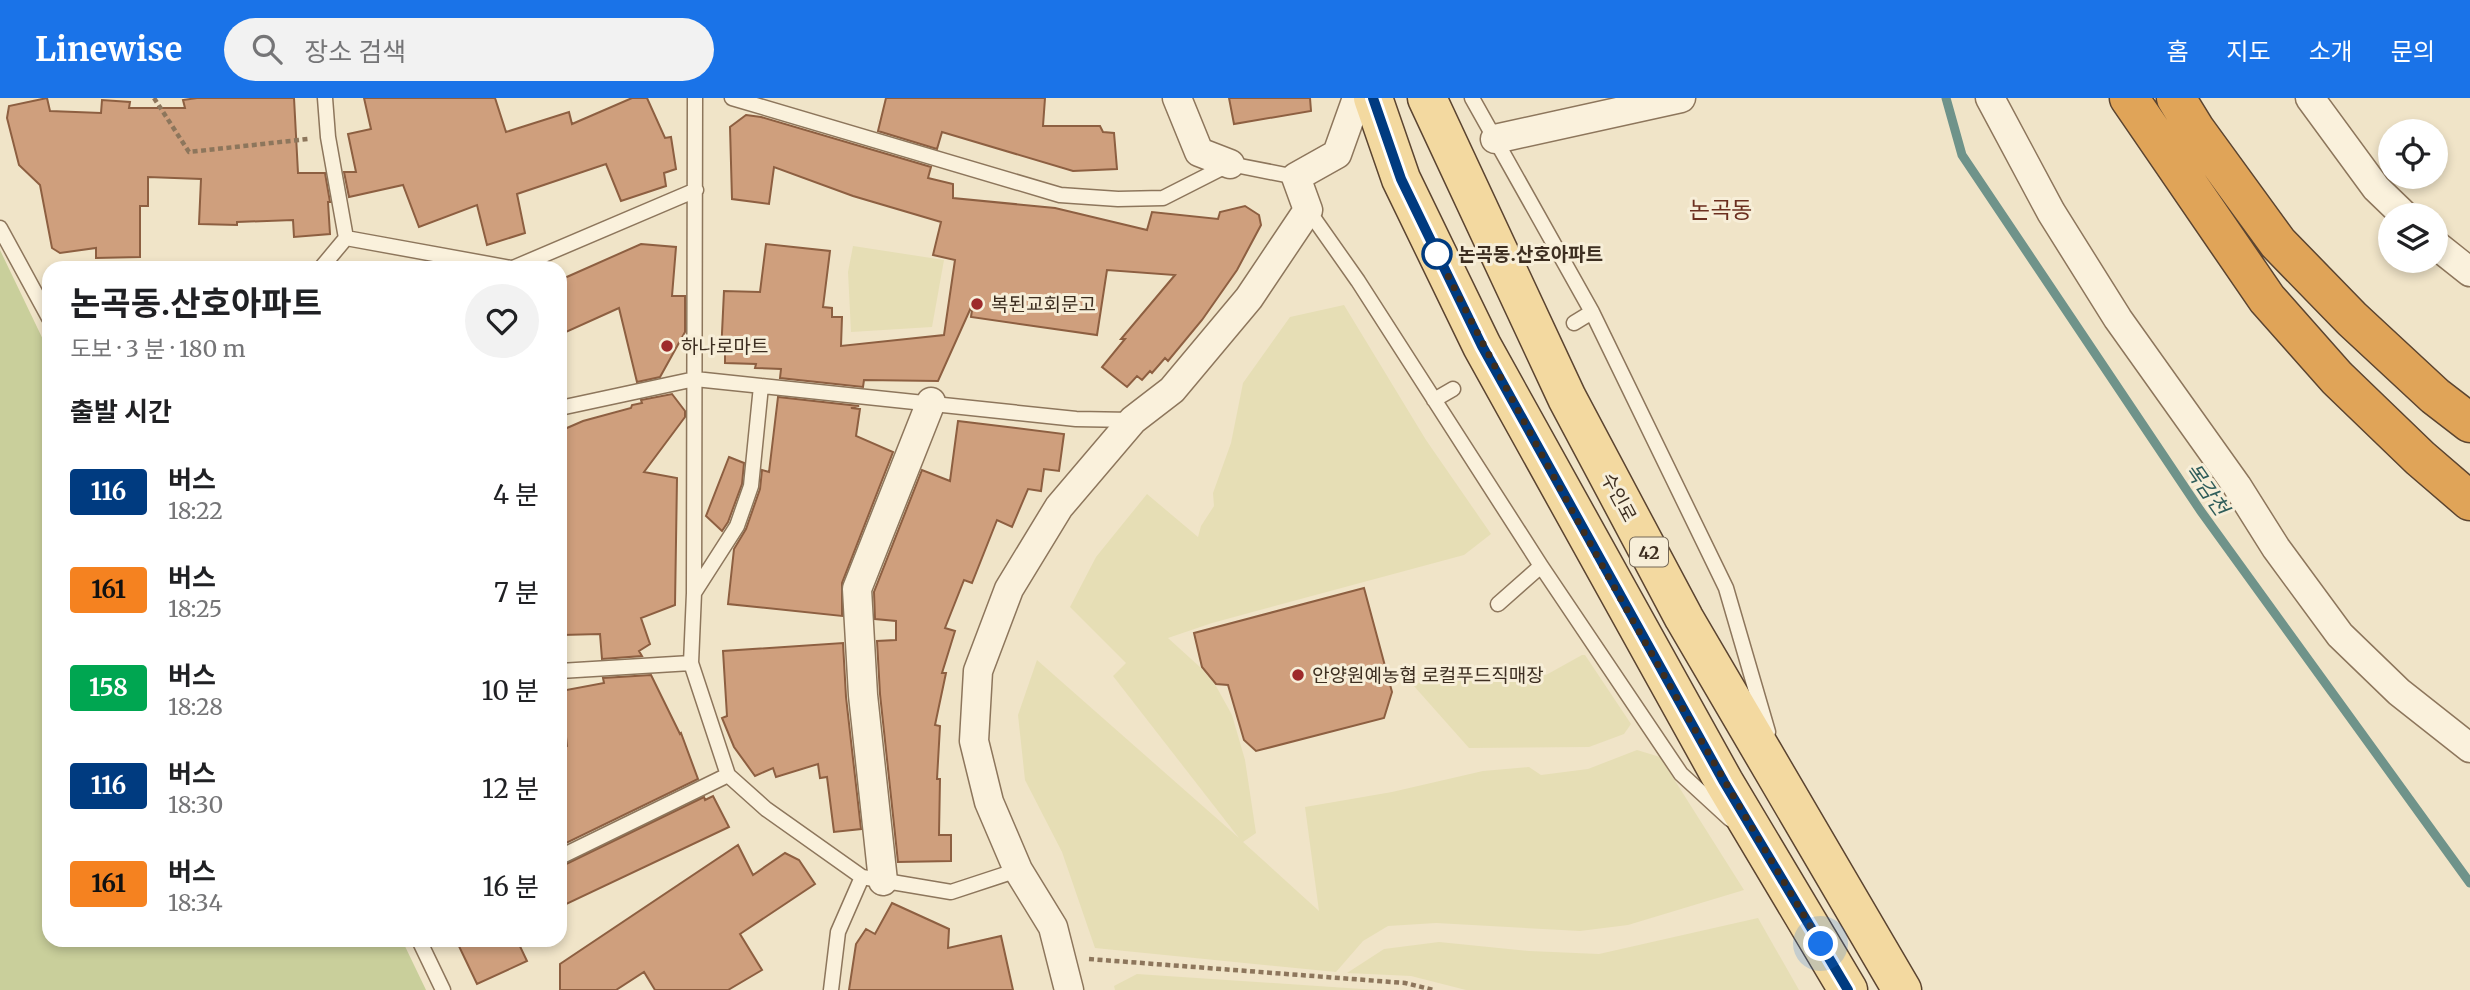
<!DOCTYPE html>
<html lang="ko">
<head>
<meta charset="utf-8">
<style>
	body { margin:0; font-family:Merriweather,"Noto Sans KR",serif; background:#f2f2f2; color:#202124; height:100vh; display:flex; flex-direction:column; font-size:26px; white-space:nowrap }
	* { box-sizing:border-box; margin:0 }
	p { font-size:23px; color:#757577 }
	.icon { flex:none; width:38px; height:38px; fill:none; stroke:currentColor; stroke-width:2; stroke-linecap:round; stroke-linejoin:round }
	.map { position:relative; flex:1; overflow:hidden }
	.drawer { position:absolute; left:42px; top:163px; width:525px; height:686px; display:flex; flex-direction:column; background:#fff; border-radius:21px; box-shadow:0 4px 10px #0003 }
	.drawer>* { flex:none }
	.badge { padding:0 14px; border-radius:5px; font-size:24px; line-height:46px }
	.buttons { position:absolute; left:2378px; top:21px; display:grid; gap:14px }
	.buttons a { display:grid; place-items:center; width:70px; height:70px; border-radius:50%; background:#fff; box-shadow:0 4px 10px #0003; font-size:35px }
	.you { position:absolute; width:35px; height:35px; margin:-18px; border:5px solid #fff; border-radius:50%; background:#1a73e8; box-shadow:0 0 0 10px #1a73e833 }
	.map>.badge { position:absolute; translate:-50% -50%; box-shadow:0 0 0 4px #fff }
	h2 { padding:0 28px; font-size:26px; line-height:63px }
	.round { display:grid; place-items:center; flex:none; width:74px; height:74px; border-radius:37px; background:#f2f2f2 }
	.headline { display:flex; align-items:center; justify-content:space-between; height:119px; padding:0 28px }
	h1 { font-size:33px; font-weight:700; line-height:52px }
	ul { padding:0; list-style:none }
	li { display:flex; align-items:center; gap:21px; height:98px; padding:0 28px }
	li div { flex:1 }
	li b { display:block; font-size:26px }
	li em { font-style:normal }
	li .badge { min-width:77px; font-weight:700; text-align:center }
	header { display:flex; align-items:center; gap:42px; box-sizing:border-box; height:98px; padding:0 35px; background:#1a73e8; color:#fff }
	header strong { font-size:33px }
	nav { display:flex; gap:38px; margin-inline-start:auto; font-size:24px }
	.search { width:490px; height:63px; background:#f2f2f2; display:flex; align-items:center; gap:18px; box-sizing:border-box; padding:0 24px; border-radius:38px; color:#757577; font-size:26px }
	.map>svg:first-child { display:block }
	.farmland { fill:#e6deb5 }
	.green { fill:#c9cf9b }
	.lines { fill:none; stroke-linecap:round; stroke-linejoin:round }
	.stream { stroke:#6f938a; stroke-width:9 }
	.building { fill:#cf9f7d; stroke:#8d5f41; stroke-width:2 }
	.lane-casing { stroke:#8d765c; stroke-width:17 }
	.street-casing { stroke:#8d765c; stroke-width:31 }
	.primary-casing { stroke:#5b4430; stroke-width:41 }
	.highway-casing { stroke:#5b4430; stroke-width:41 }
	.path { stroke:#8d765c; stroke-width:4.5; stroke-dasharray:5 3.5; stroke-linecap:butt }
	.lane { stroke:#faf1dc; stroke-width:14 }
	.street { stroke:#faf1dc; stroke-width:28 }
	.primary { stroke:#f3d9a0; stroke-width:38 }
	.highway { stroke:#e0a458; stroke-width:38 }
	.line-casing { stroke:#fff; stroke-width:16 }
	.line { stroke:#003b80; stroke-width:10 }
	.walk { stroke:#3d2e20; stroke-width:7; stroke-dasharray:0 12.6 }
	.stop-dot { fill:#fff; stroke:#003b80; stroke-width:3.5 }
	.poi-dot { fill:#9e2a2b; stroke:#f7eed8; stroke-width:2.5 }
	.labels { text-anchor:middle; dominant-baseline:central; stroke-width:6; stroke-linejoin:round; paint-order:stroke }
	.shield { fill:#f7eed8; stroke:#756857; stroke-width:2 }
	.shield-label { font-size:18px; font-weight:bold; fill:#3d2e20 }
	.stop-label { font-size:19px; font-weight:bold; fill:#3d2e20; stroke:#f7eed8; text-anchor:start }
	.poi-label { font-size:19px; fill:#3d2e20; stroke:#f7eed8; text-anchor:start }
	.street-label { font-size:19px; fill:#3d2e20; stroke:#f7eed8 }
	.water-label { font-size:21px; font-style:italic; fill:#2f5d5a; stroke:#f7eed8 }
	.quarter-label { font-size:23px; fill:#6b2e1e; stroke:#f7eed8 }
</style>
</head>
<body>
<header>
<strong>Linewise</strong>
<div class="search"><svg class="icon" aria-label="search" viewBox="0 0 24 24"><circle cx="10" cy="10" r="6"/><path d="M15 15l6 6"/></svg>장소 검색</div>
<nav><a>홈</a><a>지도</a><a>소개</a><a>문의</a></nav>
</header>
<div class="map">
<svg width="2470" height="892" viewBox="0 0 2470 892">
	<rect width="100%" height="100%" fill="#f0e4c8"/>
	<path class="farmland" d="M853 148 944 162 932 229 851 234 848 174Z
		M1344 207 1426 342 1491 436 1464 457 1212 525 1168 540 1201 570 1216 588 1232 617 1245 662 1256 735 1243 744 1319 813 1305 709 1392 694 1483 673 1529 669 1541 677 1588 671 1637 652 1660 659 1744 792 1628 827 1580 833 1436 825 1388 828 1363 843 1336 874 1095 850 1062 754 1025 682 1018 617 1037 562 1239 740 1113 578 1126 565 1070 509 1096 459 1147 396 1198 439 1201 428 1214 408 1213 395 1231 345 1243 285 1290 219Z
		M1582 557H1585L1631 626 1624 636 1589 649 1469 650 1413 587 1439 578 1531 568 1546 577Z
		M1758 820 1799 892H1466L1411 878 1347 875 1384 851 1439 844 1529 853 1599 856Z
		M1137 876 1347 890 1378 892H1115L1114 888Z"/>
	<path class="green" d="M0 152 49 254V842H402L426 892H0Z"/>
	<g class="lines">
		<path class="stream" d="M1946 0 1962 57 2200 412 2470 785"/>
	</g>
	<path class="building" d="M47 0 50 13 101 15 102 2 130 4 129 10H185L183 2 197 0H294L298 75H325L330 104H328L330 136 294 139 293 122 237 124V127L199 126 201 81 148 79V108H140V159L96 160V150L60 155 52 150 40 87 19 67 7 20 9 8Z
		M364 0H495L506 34 569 14 572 26 632 0H647L665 40 671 39 676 71 664 75 666 88 621 103 606 66 517 96 525 135 487 147 477 107 419 129 403 87 349 99 344 74H356L348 36 371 31Z
		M886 0H1045L1043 28H1100L1103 34 1114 35 1117 71 1073 73 942 34 937 51 878 33Z
		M1229 0H1310L1311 13 1234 26Z
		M746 17 761 19 931 69 928 80 953 86V100L1055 110 1147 132 1152 114 1218 121 1220 114 1245 108 1259 117 1261 127 1237 172 1202 222 1168 263 1165 260 1152 275 1150 273 1142 282 1137 278 1127 289 1102 269 1125 241H1121L1175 177 1107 172 1097 237 971 219 973 205 938 283 864 282 863 289 780 280 781 271 755 270 756 266 725 265V256H721L724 193 760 194 766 146 830 153 823 209 832 210V219H842L841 248 944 237 955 162 933 157 941 124 853 98 774 69 769 106 732 101 730 29Z
		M641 146 676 149 672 198H685V234L660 279 637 284 619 210 566 234 560 220V182Z
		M672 296 685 313V319L644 374 677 380 675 507 641 520 650 546 639 553 642 558 602 561 600 536 562 537 560 333 583 323 631 310 632 307 642 305 641 302Z
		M778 299 859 308 851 310 860 311 856 338 893 354 842 485V518L728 506 734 451 746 431 760 391 762 372 769 374Z
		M958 323 1064 336 1059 373 1044 371 1041 393 1028 391 1012 429 997 422 972 485 964 482 945 530 955 533 942 575H946L935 627 940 628 937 681H940L939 737H951V763L898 764 880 596 877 543 896 542V523L875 521 874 494 922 372 950 383Z
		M729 359 744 365 742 386 728 424 722 433 706 418Z
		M1364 490 1392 594 1384 620 1256 653 1244 642 1228 587 1216 586 1202 569 1194 535Z
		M843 545 846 599 861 731 834 734 827 679 820 680 818 666 776 679 773 670 755 678 734 649 722 620 727 618 723 553Z
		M651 577 680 636 681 635 698 681 560 748V651L567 648 561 593 604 585 603 580Z
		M713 698 729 729 560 809V769L704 699 705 702Z
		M738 747 753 777 785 755 799 762 815 786 740 836 762 872 728 892H655L644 874 616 892H560V866Z
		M892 805 949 831 948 850 1001 838 1013 892H849L856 846 866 831 875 836Z
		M456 842H517L527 863 477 886Z"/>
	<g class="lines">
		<defs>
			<path id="lane" d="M325 0 328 39 346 140 511 170
				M732 0 1060 97 1118 101 1163 100 1230 66 1296 79
				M1472 0 1592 214 1726 490 1768 634
				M1308 112 1358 183 1541 468 1681 676 1730 721
				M0 130 49 220
				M321 170 346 140
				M513 170 696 92
				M1574 225 1592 214
				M761 288 751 388 737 428 694 495 691 565 728 677 766 711 862 779 951 794 1018 772
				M1434 302 1453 291
				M560 310 695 281 1076 321 1132 322
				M694 495 695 0
				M1498 506 1541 468
				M560 573 691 565
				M560 759 728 677
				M419 842 443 892
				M831 892 838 834 862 779"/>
			<path id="street" d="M1177 0 1199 54 1230 66
				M1990 0 2051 114 2118 221 2237 388 2276 450 2340 537 2399 594 2470 650
				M2310 0 2376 90 2404 117
				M1495 41 1681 0
				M2436 147 2470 174
				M883 783 863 597 857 491 931 304
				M1069 892 1053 829 1018 772 989 704 974 643 978 573 1009 491 1059 409 1133 322 1172 292 1249 200 1308 112 1296 79 1337 56 1357 0"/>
			<path id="primary" d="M1373 0 1401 81 1482 248 1724 684 1848 892
				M1427 0 1567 300 1684 520 1902 892"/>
			<path id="highway" d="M2129 0 2267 201 2337 280 2420 360 2470 403
				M2176 0 2195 31 2278 145 2352 221 2435 298 2470 325"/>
		</defs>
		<use href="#lane" class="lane-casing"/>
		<use href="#street" class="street-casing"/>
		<use href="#primary" class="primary-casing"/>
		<use href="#highway" class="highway-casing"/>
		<path class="path" d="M154 0 189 54 308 41
			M1089 861 1405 885 1434 892"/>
		<use href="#lane" class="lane"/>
		<use href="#street" class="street"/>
		<use href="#primary" class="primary"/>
		<use href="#highway" class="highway"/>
	</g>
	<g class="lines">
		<defs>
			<path id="line" d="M1373 0 1401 81 1482 248 1724 684 1848 892"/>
		</defs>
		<use href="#line" class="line-casing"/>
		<use href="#line" class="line"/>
		<path class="walk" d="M1437 156C1556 391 1686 621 1821 846"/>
	</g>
	<circle class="stop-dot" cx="1437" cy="156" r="14"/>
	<g class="poi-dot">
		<circle cx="977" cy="206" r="7"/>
		<circle cx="667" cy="248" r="7"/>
		<circle cx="1298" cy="577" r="7"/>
	</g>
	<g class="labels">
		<rect class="shield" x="1630" y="439.5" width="38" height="29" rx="5"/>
		<g class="shield-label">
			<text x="1649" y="454">42</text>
		</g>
		<g class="stop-label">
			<text x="1458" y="156">논곡동.산호아파트</text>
		</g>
		<g class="poi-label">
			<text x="991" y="206">복된교회문고</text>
			<text x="681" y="248">하나로마트</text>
			<text x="1312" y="577">안양원예농협 로컬푸드직매장</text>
		</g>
		<g class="street-label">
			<text transform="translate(1619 399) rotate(62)">수인로</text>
		</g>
		<g class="water-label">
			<text transform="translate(2207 391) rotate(55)">목감천</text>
		</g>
		<g class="quarter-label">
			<text x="1721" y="111">논곡동</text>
		</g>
	</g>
</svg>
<div class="buttons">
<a><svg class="icon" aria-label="locate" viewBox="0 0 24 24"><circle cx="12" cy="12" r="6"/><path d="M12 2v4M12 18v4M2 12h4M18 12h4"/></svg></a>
<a><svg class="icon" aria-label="layers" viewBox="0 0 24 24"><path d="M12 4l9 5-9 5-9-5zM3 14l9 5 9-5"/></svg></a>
</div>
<div class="you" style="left:1821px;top:846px"></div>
<section class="drawer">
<div class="headline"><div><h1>논곡동.산호아파트</h1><p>도보 · 3 분 · 180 m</p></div><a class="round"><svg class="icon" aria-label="heart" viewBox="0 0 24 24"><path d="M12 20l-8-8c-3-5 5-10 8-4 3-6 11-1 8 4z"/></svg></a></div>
<h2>출발 시간</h2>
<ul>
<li><span class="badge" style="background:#003b80;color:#fff">116</span><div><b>버스</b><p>18:22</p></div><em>4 분</em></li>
<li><span class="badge" style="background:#f58220;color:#111">161</span><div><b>버스</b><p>18:25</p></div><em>7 분</em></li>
<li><span class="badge" style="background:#00a651;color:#fff">158</span><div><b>버스</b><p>18:28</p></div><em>10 분</em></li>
<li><span class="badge" style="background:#003b80;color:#fff">116</span><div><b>버스</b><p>18:30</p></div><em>12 분</em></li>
<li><span class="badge" style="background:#f58220;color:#111">161</span><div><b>버스</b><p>18:34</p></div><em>16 분</em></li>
</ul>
</section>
</div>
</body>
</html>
